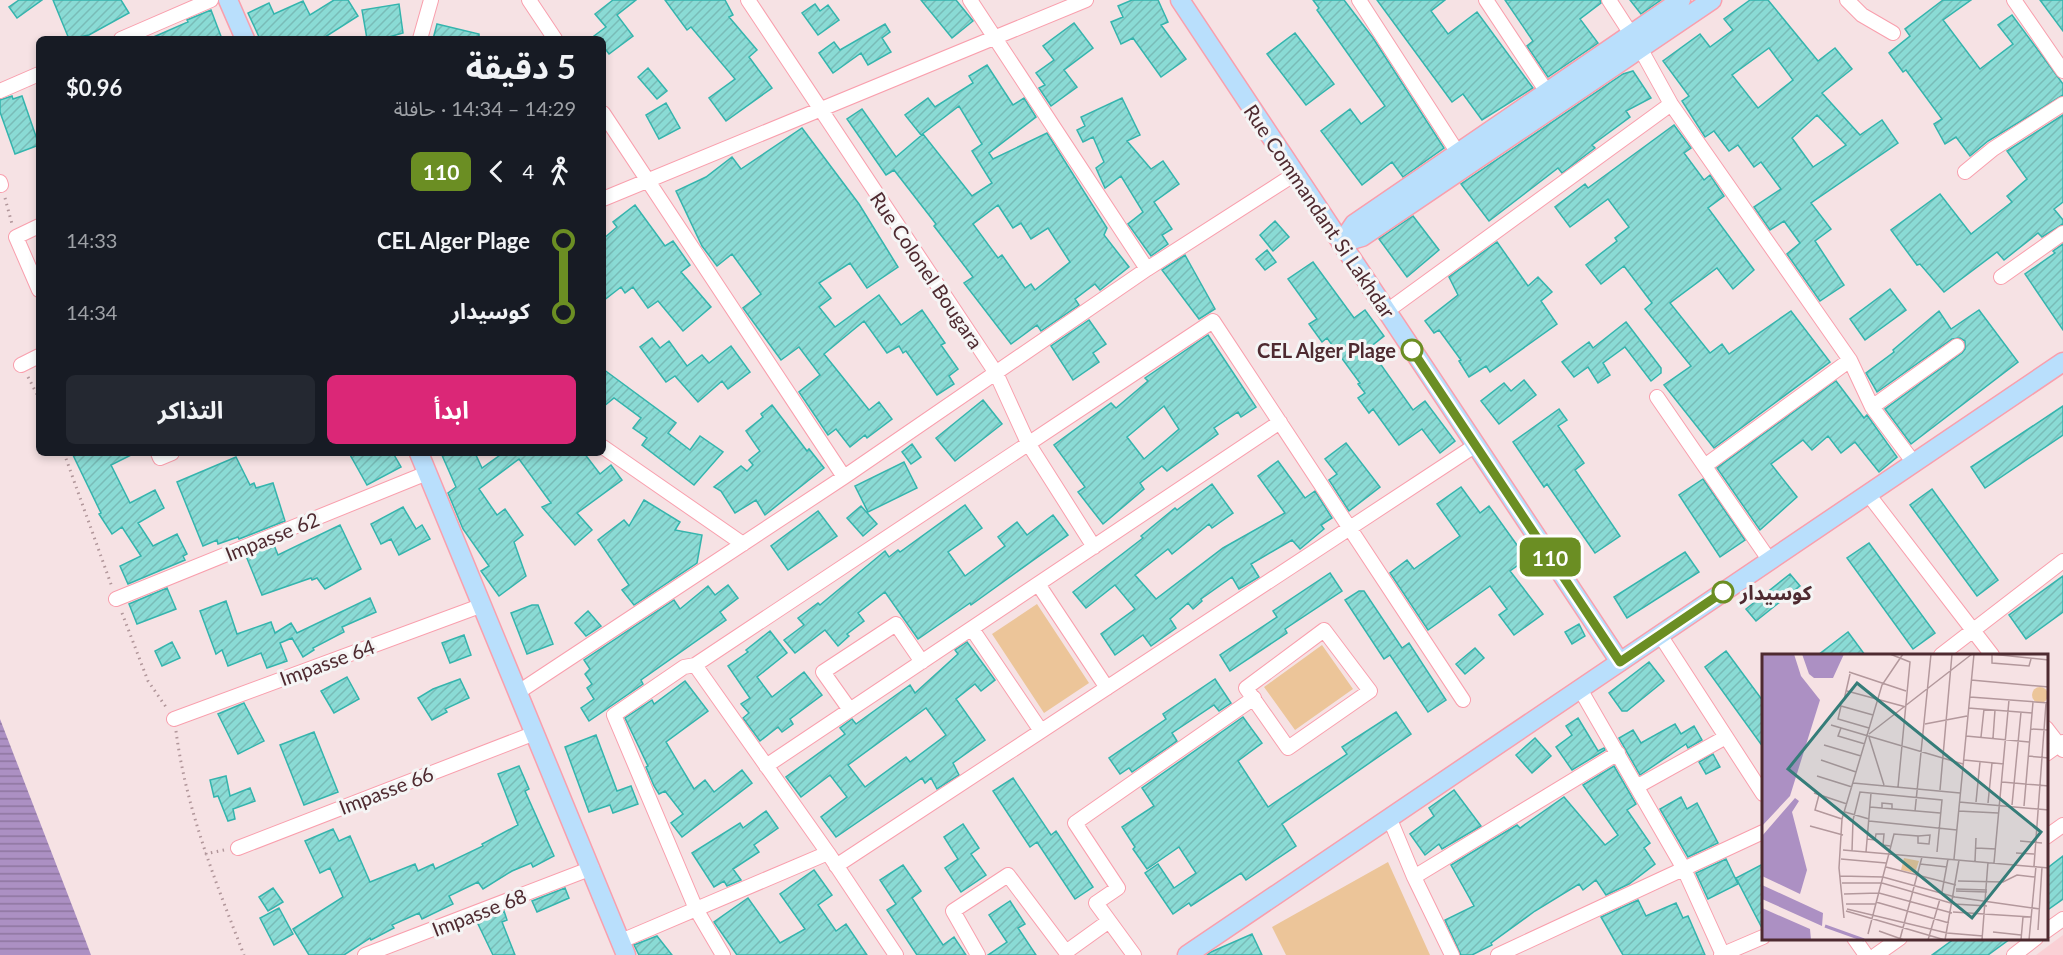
<!DOCTYPE html>
<html lang="ar">
<head>
<meta charset="utf-8">
<style>
	body { margin:0; font-family:Lato,"Noto Sans Arabic",sans-serif; background:#242831; color:#f1f3f6; direction:rtl; height:100vh; display:flex; flex-direction:column; font-size:22px; white-space:nowrap }
	* { box-sizing:border-box; margin:0 }
	p { font-size:20px; color:#9ea1a6 }
	.icon { flex:none; width:33px; height:33px; fill:none; stroke:currentColor; stroke-width:2; stroke-linecap:round; stroke-linejoin:round }
	.map { position:relative; flex:1; overflow:hidden; direction:ltr }
	.details { position:absolute; left:36px; top:36px; width:570px; height:420px; display:flex; flex-direction:column; background:#171b24; border-radius:9px; box-shadow:0 3px 9px #0003; direction:rtl }
	.details>* { flex:none }
	.badge { padding:0 12px; border-radius:9px; font-size:21px; line-height:39px }
	.map>.badge { position:absolute; translate:-50% -50%; box-shadow:0 0 0 3px #fff }
	.legs { display:flex; align-items:center; gap:9px; height:66px; padding:0 30px; font-size:20px }
	.legs p { margin-inline-start:auto }
	.summary { display:flex; align-items:center; justify-content:space-between; height:102px; padding:0 30px }
	h1 { font-size:33px; font-weight:700; line-height:45px }
	.button { display:flex; gap:12px; margin-top:auto; padding:12px 30px }
	.button a { flex:1; height:69px; border-radius:9px; background:#db2777; color:#fff; font-size:24px; font-weight:700; line-height:69px; text-align:center }
	.button a+a { background:#242831; color:#f1f3f6 }
	ul { padding:0 30px; list-style:none }
	li { display:flex; align-items:center; gap:21px; height:72px; font-size:22px }
	li i { display:grid; place-items:center; width:9px; height:100%; margin:0 8px; background:currentColor }
	li i::after { content:''; width:15px; height:15px; margin:-8px; border:4px solid; border-radius:50%; background:#171b24 }
	li p { margin-inline-start:auto }
	li:first-child i { background:linear-gradient(#0000 50%,currentColor 0) }
	li:last-child i { background:linear-gradient(currentColor 50%,#0000 0) }
	.map>svg:first-child { display:block }
	.built { fill:#fad0d5 }
	.pitch { fill:#ecc599 }
	.water { fill:url(#water-rules) }
	.building { fill:url(#building-hatch); stroke:#35b4ad; stroke-width:1.5; fill-rule:evenodd }
	.lines { fill:none; stroke-linecap:round; stroke-linejoin:round }
	.street-casing { stroke:#f99fad; stroke-width:16 }
	.secondary-casing { stroke:#f99fad; stroke-width:21 }
	.path { stroke:#b1969a; stroke-width:3; stroke-dasharray:1.5 4.5; stroke-linecap:butt }
	.street { stroke:#fff; stroke-width:14 }
	.secondary { stroke:#b9dffc; stroke-width:18 }
	.line-1-casing { stroke:#fff; stroke-width:14 }
	.line-1 { stroke:#6b8e23; stroke-width:9 }
	.stop-1-dot { fill:#fff; stroke:#6b8e23; stroke-width:3 }
	.labels { text-anchor:middle; dominant-baseline:central; stroke-width:6; stroke-linejoin:round; paint-order:stroke }
	.street-label { font-size:20px; fill:#4e2a30; stroke:#f5f5f5 }
	.stop-label { font-size:20px; font-weight:bold; fill:#4e2a30; stroke:#f5f5f5; text-anchor:end }
	.inset-river { fill:none; stroke:#ac90c3; stroke-width:3 }
	.inset-road { fill:none; stroke:#b3989c; stroke-width:1.5 }
	.view { fill:#357d79; fill-opacity:0.15; stroke:#357d79; stroke-width:3 }
	.inset-edge { fill:none; stroke:#4e2a30; stroke-width:3 }
</style>
</head>
<body>
<div class="map">
<svg width="2063" height="955" viewBox="0 0 2063 955">
	<defs>
		<pattern id="water-rules" width="6" height="5" patternUnits="userSpaceOnUse" patternTransform="scale(1.5)"><rect width="6" height="5" fill="#ac90c3"/><path d="M0 2.5h6" fill="none" stroke="#8e769f"/></pattern>
		<pattern id="building-hatch" width="6" height="6" patternUnits="userSpaceOnUse" patternTransform="scale(1.5)"><rect width="6" height="6" fill="#8adbd5"/><path d="M-1 1l2-2M0 6l6-6M5 7l2-2" fill="none" stroke="#79bcb7"/></pattern>
	</defs>
	<rect width="100%" height="100%" fill="#f6e2e4"/>
	<path class="built" d="M2063 935V955H2036Z"/>
	<path class="pitch" d="M1037 604 1089 683 1044 713 992 634Z
		M1322 645 1353 689 1295 730 1264 687Z
		M1388 862 1430 955H1286L1272 927Z"/>
	<path class="water" d="M0 719 85 939 91 955H0Z"/>
	<path class="building" d="M19 0H42L17 18 9 7Z
		M53 0H121L129 13 89 35 69 39Z
		M334 0H348L358 16 322 39H260L248 13 269 3 274 14 303 1 310 15Z
		M613 0H636L617 15 633 36 609 54 603 46V39H590L606 27 595 14Z
		M665 0H725L733 15 729 17 757 50 749 57 772 88 726 121 709 98 735 79 691 27 687 30Z
		M921 0H956L973 21 952 38Z
		M1132 0H1158L1168 22 1161 25 1186 59 1161 77 1133 38 1121 44 1111 22 1123 17 1118 6Z
		M1313 0H1344L1373 38 1444 148 1403 177 1392 162 1362 185 1321 131 1350 109 1361 124 1385 106 1317 10 1319 8Z
		M1377 0H1445L1431 11 1448 34 1477 12 1533 88 1482 120 1463 94 1452 102Z
		M1505 0H1600L1601 3 1580 19 1598 43 1548 77 1527 46 1533 41Z
		M1630 0H1661L1641 14Z
		M1750 0H1768L1818 61 1835 48 1852 69 1822 93 1860 135 1882 120 1898 143 1811 203 1831 229 1815 241 1844 285 1820 301 1787 254 1800 243 1784 221 1770 230 1754 207 1781 189 1761 162 1754 167 1738 145 1729 151 1714 131 1705 137 1682 101 1689 96 1663 61 1700 34 1710 47 1733 30 1724 19ZM1769 48 1793 80 1758 108 1732 75ZM1817 115 1846 145 1813 167 1792 138Z
		M1943 0H1971L1943 20 1980 69 2013 44 1998 25 2012 15 2063 84V95L1988 141 1970 156 1956 137 1945 144 1934 124 1942 119 1906 70 1903 72 1889 53 1910 36 1905 29Z
		M2040 0H2063V31Z
		M399 4 403 33 382 39H367L362 10Z
		M815 4 820 11 828 5 839 20 818 35 802 13Z
		M211 10 222 39H149L188 22 187 20Z
		M1074 23 1093 48 1064 70 1077 87 1051 106 1039 88 1045 85 1036 73 1054 60 1043 46Z
		M437 24 479 34V39H433Z
		M885 24 890 32 882 38 891 52 868 65 861 53 833 73 819 53 834 42 840 50Z
		M1295 33 1334 84 1306 105 1267 54Z
		M987 65 1013 105 1024 98 1036 117 989 153 993 159 1047 133 1107 228 1104 235 1129 267 1100 290 1095 284 1075 299 1079 305 1041 331 1037 325 1011 344 964 283 973 277 934 226 936 224 894 170 886 175 847 119 862 109 896 157 923 134 972 196 992 183 972 151 982 144 959 106 921 135 905 115 928 98 935 107 973 83 969 76ZM998 205 1013 228 1021 223 1031 239 1048 228 1070 262 1035 290 1031 284 1025 288 1002 255 998 258 973 224Z
		M648 68 667 91 657 99 638 77Z
		M1633 71 1651 98 1626 111 1630 117 1592 145 1595 148 1562 173 1558 168 1489 221 1461 184 1623 74Z
		M12 96 13 99 22 96 39 145 15 154 0 112V100Z
		M1122 98 1140 135 1127 141 1151 169 1163 161 1179 184 1154 202 1172 229 1162 235 1168 244 1151 256 1128 224 1143 212 1121 176 1105 188 1096 168 1104 162 1093 137 1083 142 1077 130 1085 126 1081 117Z
		M666 103 680 128 659 139 646 115Z
		M2063 115V202L2054 209 2063 220V224L2042 237 2038 233 2004 260 1997 252 1944 292 1920 264 1917 265 1891 230 1940 194 1971 234 2012 202 2007 196 2027 179 2007 151Z
		M1674 125 1691 148 1684 153 1704 180 1710 175 1724 196 1708 208 1754 270 1733 289 1717 268 1670 303 1710 353 1722 344 1729 354 1791 311 1830 362 1714 448 1664 385 1691 366 1645 309 1652 303 1624 266 1601 284 1586 265 1617 241 1615 238 1629 227 1608 199 1570 227 1555 207 1585 184 1588 188Z
		M802 128 859 204 898 267 867 288 850 263 819 283 831 298 819 307 835 327 879 295 901 325 922 310 945 343 941 345 958 369 949 376 954 384 937 395 906 351 903 353 899 346 887 353 864 321 824 354 869 410 879 402 892 419 867 438 865 435 850 447 836 429 828 435 799 392 820 375 799 347 781 360 743 308 761 294 732 254 717 266 702 246 676 191 706 177 732 157 741 169Z
		M635 205 665 246 673 241 690 265 681 272 711 307 683 331 658 301 648 308 633 287 625 293 621 287 603 301V239L617 227 613 222Z
		M1413 216 1439 250 1407 277 1379 239Z
		M1275 221 1289 237 1273 251 1260 235Z
		M1497 242 1528 286 1538 277 1552 292 1541 301 1557 324 1490 372 1486 366 1469 377 1459 361 1461 360 1439 330 1434 333 1425 321 1458 295 1449 277Z
		M2063 244V330L2025 274 2055 253 2053 251Z
		M1267 250 1276 262 1265 270 1256 259Z
		M1185 255 1215 309 1199 319 1162 270Z
		M1313 262 1354 318 1365 310 1384 336 1369 348 1413 410 1425 401 1455 441 1440 453 1422 429 1399 445 1373 409 1369 413 1358 398 1365 393 1358 384 1360 383 1327 338 1322 342 1309 324 1317 319 1288 279Z
		M1890 289 1906 310 1865 340 1850 319Z
		M1979 310 2018 362 1911 444 1885 409 1962 353 1965 349V341L1960 338 1952 339 1877 392 1866 373 1894 352 1893 350 1939 311 1951 329Z
		M1089 320 1106 344 1093 353 1099 362 1073 380 1051 346Z
		M1626 322 1661 368V373L1651 381 1625 347 1603 363 1610 375 1598 383 1588 367 1574 377 1562 362 1589 342 1593 348Z
		M1208 335 1256 407 1241 417 1238 412 1214 428 1218 434 1167 471 1162 466 1140 483 1144 489 1103 524 1078 492 1085 487 1054 445 1111 403 1116 408 1148 381 1145 378ZM1164 406 1179 429 1144 459 1127 437Z
		M652 338 660 348 669 341 687 366 702 355 709 363 731 346 750 372 728 389 722 381 698 402 675 376 666 382 640 347Z
		M603 369 676 423 668 433 690 450 700 436 723 452 694 485 642 445 647 438 633 428 641 418 614 398 603 407Z
		M1524 380 1536 395 1499 424 1481 401 1504 383 1511 391Z
		M1836 381 1864 418 1867 415 1897 457 1879 472 1855 442 1841 453 1828 436 1812 450 1803 440 1771 464 1797 497 1760 530 1717 468Z
		M983 400 1002 424 955 461 936 438Z
		M772 405 807 451 809 449 824 468 765 515 756 500 735 513 721 491 714 487 741 466 747 471 753 465 749 460 760 451 746 431 763 417 761 414Z
		M2063 406V435L1985 488 1971 467Z
		M1559 409 1567 420 1558 426 1584 463 1575 470 1620 536 1595 553 1547 484 1544 487 1513 442Z
		M1346 443 1380 487 1349 511 1329 480 1337 474 1325 459Z
		M912 444 921 457 911 464 902 452Z
		M72 453H135L111 465 130 503 155 490 164 508 138 523 153 546 177 534 187 554 183 556 185 560 128 584 120 566 141 556 122 527 112 534 99 514 101 513Z
		M349 453H393L401 467 367 485Z
		M441 453H475L482 468 503 453H584L600 474 611 465 622 480 577 513 592 530 575 545 542 507 551 503 519 459 479 489 497 515 505 509 523 535 514 542 526 576 499 596 481 571 489 566 463 529 448 493 456 487Z
		M236 457 250 485 254 483 256 488 273 483 285 521 239 539 238 537 218 544 217 540 203 546 177 482Z
		M1278 461 1305 498 1315 491 1332 518 1321 525 1324 529 1300 549 1292 540 1251 564 1259 577 1239 589 1232 577 1201 599 1202 601 1193 609 1188 603 1170 619 1176 628 1151 646 1143 635 1115 655 1101 634 1135 609 1115 585 1086 608 1073 592 1143 538 1141 536 1175 508 1177 510 1212 484 1233 513 1212 528 1209 524 1172 554 1168 549 1135 575 1156 599 1223 548 1285 513 1258 476Z
		M904 462 917 488 868 512 855 486Z
		M1703 479 1745 540 1720 557 1679 495Z
		M1461 487 1480 513 1489 506 1527 559 1510 571 1543 614 1514 635 1499 615 1507 609 1490 586 1428 630 1390 573 1407 560 1414 569 1460 536 1437 504Z
		M1932 489 1998 580 1977 596 1910 505Z
		M644 500 680 522 675 530 702 535 697 563 634 605 622 590 629 585 598 540 624 520 629 526Z
		M965 505 982 528 948 552 965 576 1005 546 998 537 1017 522 1027 535 1053 515 1068 535 971 605 970 603 918 639 885 592 858 613 864 621 847 634 849 636 838 646 825 630 795 653 784 640 804 625 798 618 818 603 820 605 885 551 889 557 898 550 900 552Z
		M861 506 877 524 863 536 847 518Z
		M403 507 416 529 422 525 430 539 399 555 391 539 381 544 371 524Z
		M818 511 837 536 788 570 771 546Z
		M340 525 361 569 325 589 317 578 312 580 311 578 262 595 246 556 274 545 278 555Z
		M1869 543 1935 633 1913 649 1847 558Z
		M1685 552 1699 572 1627 618 1614 597Z
		M1330 573 1342 591 1285 629 1287 633 1230 671 1220 655 1277 617 1273 611Z
		M1790 574 1800 586 1756 621 1746 609Z
		M2063 576V612L2026 639 2009 615Z
		M728 585 738 598 720 612 726 620 641 680 643 684 589 721 581 708 594 699 587 688 592 684 585 674 590 669 584 660 674 600 680 609 708 586 715 595Z
		M167 588 176 609 137 624 129 604Z
		M1359 591H1364L1402 648 1409 643 1446 700 1428 712 1390 655 1384 659 1345 600Z
		M370 598 376 612 342 627 344 632 313 648 314 650 303 657 292 638 280 643 287 661 267 668 261 653 228 666 222 650 216 654 200 611 226 601 237 634 271 622 275 633 291 623 297 633Z
		M532 605H538L553 644 527 654 511 613Z
		M588 611 601 626 586 636 575 623Z
		M1579 624 1585 636 1572 644 1565 632Z
		M770 631 787 653 757 677 772 697 804 672 822 695 790 719 793 724 782 732 778 727 760 741 743 718 749 713 741 704 750 698 728 666 748 652 746 650Z
		M1848 632 1865 655H1818Z
		M464 635 471 655 450 663 442 643Z
		M172 642 180 658 162 666 155 651Z
		M967 642 995 680 981 691 975 684 956 699 985 740 953 763 959 775 937 789 931 778 925 783 922 778 836 837 821 817 847 797 830 775 801 797 786 777 845 734 840 728 852 719 856 724 910 685 915 693 958 654 955 650ZM926 708 946 735 910 762 906 757 865 787 848 765Z
		M1475 648 1484 658 1465 674 1456 664Z
		M1726 651 1763 701V747L1705 667Z
		M1649 662 1664 681 1627 711H1622L1609 693Z
		M347 677 359 699 334 713 321 691Z
		M460 679 469 698 445 709 447 712 432 720 418 698 433 689Z
		M1215 679 1231 703 1219 711 1214 705 1172 733 1177 741 1132 772 1129 768 1120 774 1109 758 1166 719 1163 714Z
		M685 681 708 711 666 742 694 789 705 780 714 792 742 770 752 783 682 837 671 823 683 814 665 791 659 794 654 786 646 767 648 766 625 718 652 700 654 704Z
		M244 703 264 741 238 754 218 714Z
		M1396 712 1411 734 1282 824 1296 846 1246 880 1241 873 1191 906 1189 903 1173 914 1145 873 1158 864 1174 888 1196 873 1179 847 1147 869 1133 849 1135 847 1122 827 1154 806 1142 788 1243 717 1262 743 1238 761 1268 807 1347 754 1342 747Z
		M1578 718 1598 751 1604 748 1605 750 1572 770 1556 747 1572 735 1566 726Z
		M1675 724 1681 734 1694 726 1702 740 1688 748 1686 744 1640 775 1619 738 1633 730 1641 743Z
		M314 732 338 792 304 805 280 745Z
		M596 735 617 791 631 786 638 804 613 813 610 805 589 812 565 747Z
		M1535 738 1551 756 1532 773 1516 755Z
		M1713 754 1720 767 1706 774 1699 762Z
		M519 766 529 789 525 791 554 856 533 867 531 863 512 871 483 889 478 882 449 896 453 904 422 919 419 913 392 925 394 928 371 940 370 938 344 955H309L293 929 343 897 330 868 320 873 305 841 333 829 339 841 350 836 370 882 415 864 418 871 433 864 435 869 483 846 482 844 518 825 498 774Z
		M1614 766 1636 804 1627 810 1650 843 1644 848 1655 864 1629 884 1606 895 1596 880 1583 890 1579 884 1535 911 1491 943 1492 945 1472 955H1461L1445 920 1474 906 1451 865 1517 825 1520 828 1564 797 1605 845 1618 835 1583 785Z
		M226 776 230 796 250 788 255 801 233 809 235 819 228 821 218 796 214 797 210 780Z
		M1013 778 1051 835 1056 831 1093 887 1075 899 1037 842 1030 847 993 791Z
		M1454 790 1481 826 1442 849 1439 844 1425 855 1410 834 1434 816 1429 808Z
		M1681 797 1687 809 1697 803 1718 843 1688 857 1660 809Z
		M766 811 778 828 754 845 759 852 733 869 741 880 727 886 724 881 714 887 692 853 740 823 743 828Z
		M963 824 979 848 971 854 986 875 961 892 945 868 958 859 944 837Z
		M2063 856V899L2046 911V869Z
		M1726 859 1738 884 1708 899 1696 873Z
		M1763 864V928H1762L1736 878Z
		M903 865 921 891 912 898 943 945 954 937 966 955H917L887 910 896 904 880 880Z
		M814 870 832 895 818 905 836 931 846 924 867 955H737L714 922 748 898 780 943 805 929 780 894Z
		M273 888 283 902 268 911 259 897Z
		M565 888 569 898 537 912 532 901Z
		M1638 900 1646 916 1676 903 1683 918 1688 916 1705 955H1623L1601 917Z
		M1010 901 1025 924 1018 928 1036 955H988L1007 942 989 915Z
		M279 908 293 934 274 945 260 918Z
		M504 911 507 920 502 922 515 955H493L477 922Z
		M1252 934 1262 955H1207L1211 952Z
		M657 936 672 955H639L634 945Z
		M1954 939H2010L1988 955H1932Z"/>
	<g class="lines">
		<defs>
			<path id="street" d="M529 0 555 39
				M748 0 996 373 1028 443 1094 547
				M970 0 1147 269
				M1359 0 1458 153
				M1486 0 1547 92
				M1609 0 1640 48 1671 104 1850 360 1872 407 1914 463
				M1847 0 1862 15 1893 33
				M2014 0 2063 71
				M121 39 211 0
				M420 39 431 0
				M0 91 39 74
				M603 113 844 477
				M1965 172 1993 149 2063 104
				M0 182 1 185
				M603 199 1086 0
				M39 226 16 237 39 290
				M2001 277 2063 233
				M1387 311 1671 104
				M21 365 39 356
				M1657 397 1770 561
				M1872 407 1957 346
				M603 447 743 544
				M158 453 160 458 172 453
				M1706 465 1850 360
				M1868 494 1992 655
				M1038 584 1107 688
				M116 599 427 473
				M972 629 1041 731
				M1324 630 1370 691 1288 748 1246 688Z
				M1660 635 1763 794
				M1941 655 2063 561
				M695 665 828 853 896 955
				M1580 689 1684 869 1723 955
				M517 693 844 477 1147 269 1295 174
				M850 710 823 672 896 624 922 662
				M174 719 480 606
				M2046 728 2063 750
				M2046 754 2063 742
				M766 766 1280 422
				M1638 786 1726 737
				M1389 817 1414 877 1452 955
				M2046 837 2063 825
				M238 848 535 733
				M836 866 1476 445
				M1414 877 1618 753
				M2046 931 2063 919
				M1854 938 1866 955
				M621 941 828 853
				M365 955 592 868
				M723 955 696 909 614 715 684 667 695 665 1213 321 1463 700
				M978 955 953 911 1008 875 1066 952 1109 921
				M1134 955 1096 903 1118 888 1075 823 1254 698
				M1498 955 1763 832
				M1721 955 1763 937
				M1876 955 1900 938
				M2014 955 2036 938"/>
			<path id="secondary" d="M228 0 245 39
				M1180 0 1620 662
				M1341 243 1362 237 1712 0
				M1341 243 1354 224 1681 0
				M419 453 626 955
				M1187 955 2063 362"/>
		</defs>
		<use href="#street" class="street-casing"/>
		<use href="#secondary" class="secondary-casing"/>
		<path class="path" d="M5 198 12 224
			M28 377 39 398
			M64 453 112 587
			M122 613 148 681 166 707
			M176 731C186 809 216 883 244 955
			M205 854 224 850"/>
		<use href="#street" class="street"/>
		<use href="#secondary" class="secondary"/>
	</g>
	<g class="lines">
		<defs>
			<path id="line-1" d="M1412 350 1620 662 1723 592"/>
		</defs>
		<use href="#line-1" class="line-1-casing"/>
		<use href="#line-1" class="line-1"/>
	</g>
	<g class="stop-1-dot">
		<circle cx="1412" cy="350" r="10"/>
		<circle cx="1723" cy="592" r="10"/>
	</g>
	<g class="labels">
		<g class="street-label">
			<text transform="translate(1320 211) rotate(56)">Rue Commandant Si Lakhdar</text>
			<text transform="translate(927 270) rotate(56)">Rue Colonel Bougara</text>
			<text transform="translate(272 536) rotate(-22)">Impasse 62</text>
			<text transform="translate(327 662) rotate(-20)">Impasse 64</text>
			<text transform="translate(386 790) rotate(-21)">Impasse 66</text>
			<text transform="translate(479 912) rotate(-21)">Impasse 68</text>
		</g>
		<g class="stop-label">
			<text x="1396" y="350">CEL Alger Plage</text>
			<text x="1740" y="592" text-anchor="start">كوسيدار</text>
		</g>
	</g>
	<g transform="translate(1762 654)">
		<rect width="286" height="286" fill="#f6e2e4"/>
		<path d="M270 41a8 8 0 1 1 16 0a8 8 0 1 1-16 0Z" fill="#ecc599"/>
		<path d="M142 204 157 207 153 219 139 216Z" fill="#ecc599"/>
		<path d="M0 0H32L39 22 58 46 28 142 0 172ZM40 0H82L71 24H52L47 20ZM33 144 37 147 30 158 45 216 38 240 0 222V182ZM0 231 61 259 60 272 0 245ZM0 254 48 275 49 286H0Z" fill="#ac90c3"/>
		<path class="inset-river" d="M63 272 102 286"/>
		<path class="inset-road" d="M128 0 148 8 136 133M229 0 287 6M230 1V9L267 12 269 5M87 18 144 37M209 26 287 33M85 37 144 53M208 43 287 49M82 46 88 20M206 54 270 59M163 70 205 62M69 71 201 110M79 74 76 82 103 90M107 74 76 65 79 52 111 61M269 75 287 76M107 80 210 0M204 82 267 88M107 83 122 131M219 83 222 55M231 84 233 56M62 91 99 102M266 102 287 104M59 106 94 118M202 106 242 110M55 122 90 133M240 128 287 132M91 129 198 139M178 136 190 0M52 139 85 150M57 141 53 156 80 165M197 148 287 156M214 148 218 108M226 149 230 109M250 151 259 58M262 152 271 48M108 153 178 159M120 154V149L130 150V155M153 157 169 0M196 157 236 159M83 158 107 165M107 167 195 176M48 172 81 181M105 185 113 186 114 180H122L121 191 128 192M258 187 280 189M214 194 234 195M81 196 287 214M90 197 91 166 98 138 180 146 175 198M104 198 109 139M254 199 272 200M79 205 124 209M192 205 212 0M213 207 214 184M232 209 247 46M158 210 185 213M272 212 284 49M124 213 194 231M78 222 121 223 193 243 278 255M196 227 241 228 255 221 273 223M80 229H120L192 250 225 252M194 235 225 236M194 237 225 238M180 238 186 205M82 240 117 239 190 259M114 248 187 269M84 250H114M85 255 185 279 221 282M84 257 183 286M191 258 269 263M82 264 77 214 80 165 120 31 141 0M276 276 280 213M117 277 142 286M231 278 259 281M106 280 132 180 156 182V189L167 190 168 181 156 182M138 285 160 203M166 286 178 245M183 286 197 206M220 286 226 208M259 286 261 263M267 286 274 212"/>
		<path class="view" d="M95 29 279 178 210 264 26 115Z"/>
		<rect width="286" height="286" class="inset-edge"/>
	</g>
</svg>
<b class="badge" style="left:1550px;top:557px;background:#6b8e23;color:#fff">110</b>
<section class="details">
<div class="summary"><div><h1>5 دقيقة</h1><p>14:29 – 14:34 · حافلة</p></div><b>$0.96</b></div>
<div class="legs"><svg class="icon" aria-label="walk" viewBox="0 0 24 24"><circle cx="13" cy="4" r="2"/><path d="M13 8l-2 6 4 7M11 14l-3 7M7 12l3-4h3l4 4"/></svg>4<svg class="icon" aria-label="back" viewBox="0 0 24 24"><path d="M15 5l-7 7 7 7"/></svg><b class="badge" style="background:#6b8e23;color:#fff">110</b></div>
<ul>
<li><i style="color:#6b8e23"></i><b>CEL Alger Plage</b><p>14:33</p></li>
<li><i style="color:#6b8e23"></i><b>كوسيدار</b><p>14:34</p></li>
</ul>
<div class="button"><a>ابدأ</a><a>التذاكر</a></div>
</section>
</div>
</body>
</html>
